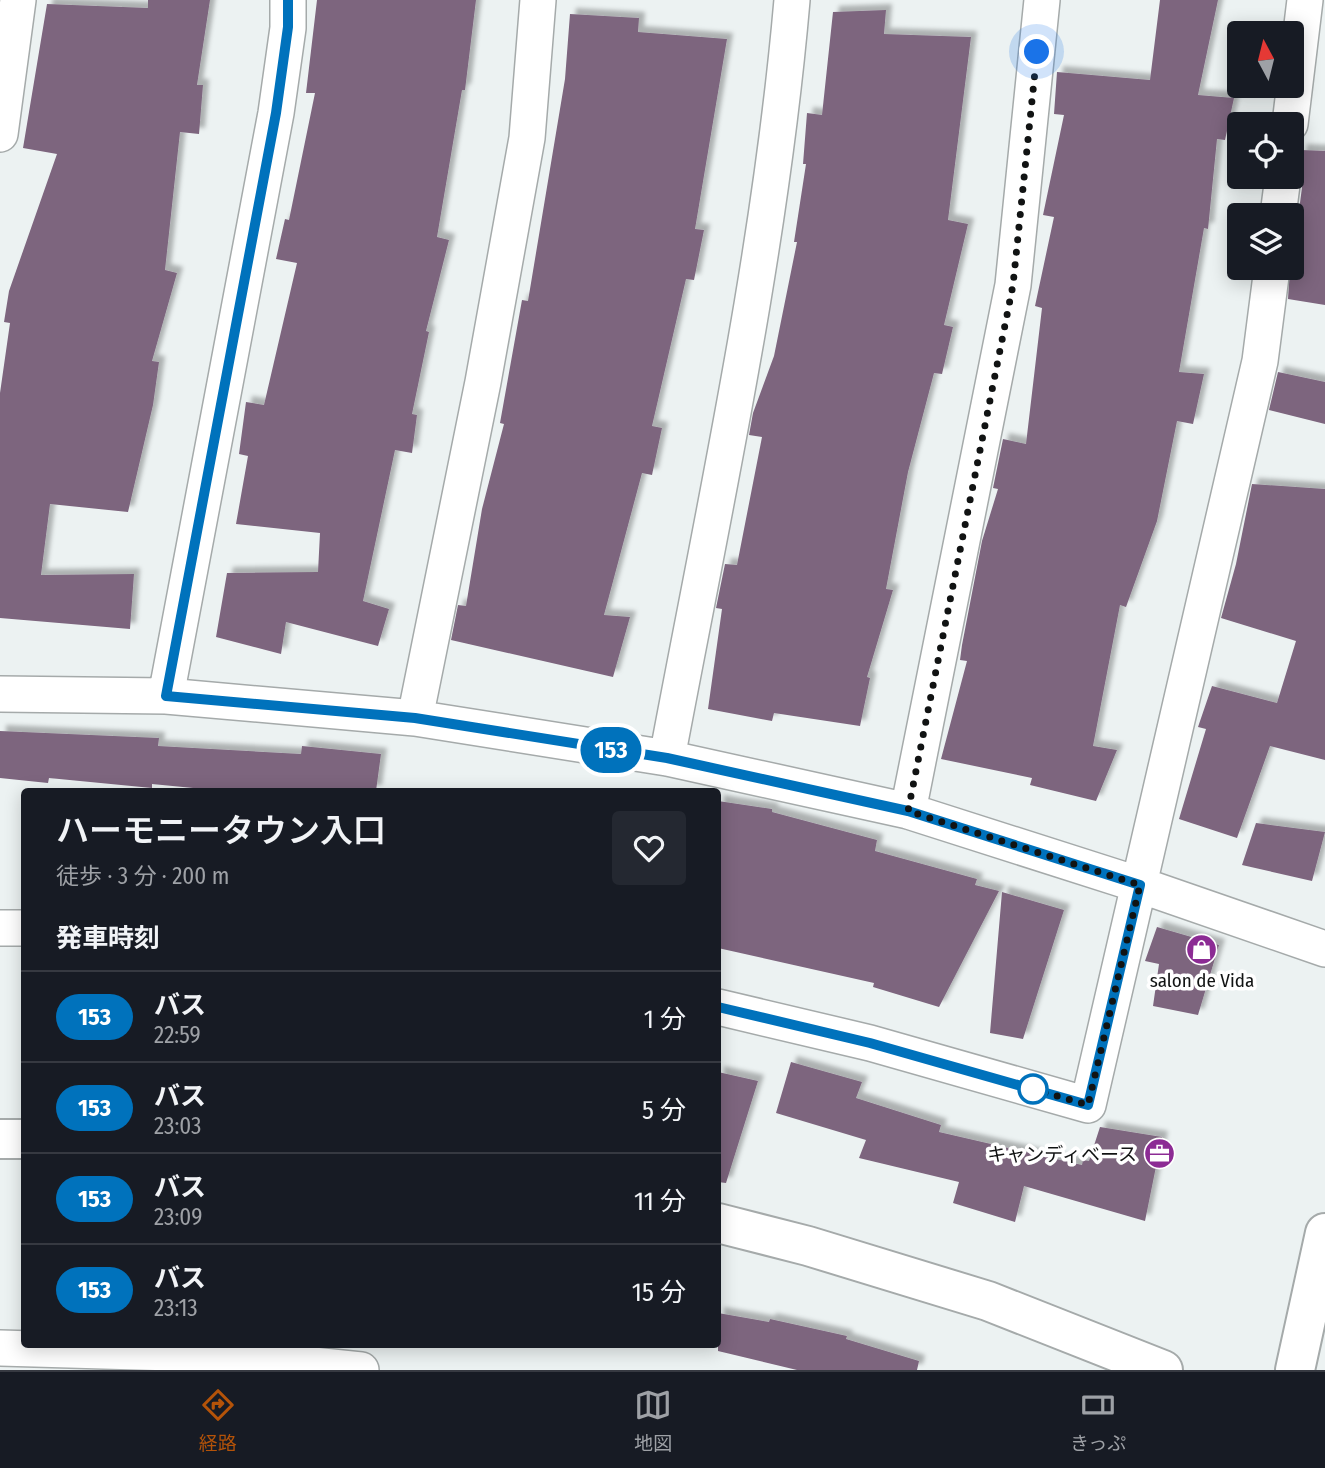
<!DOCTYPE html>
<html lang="ja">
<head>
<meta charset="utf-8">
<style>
	body { margin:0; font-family:"Fira Sans Condensed","Noto Sans JP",sans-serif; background:#242831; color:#f1f3f6; height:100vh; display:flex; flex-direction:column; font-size:26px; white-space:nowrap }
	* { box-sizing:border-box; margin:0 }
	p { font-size:23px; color:#9ea1a6 }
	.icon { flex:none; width:38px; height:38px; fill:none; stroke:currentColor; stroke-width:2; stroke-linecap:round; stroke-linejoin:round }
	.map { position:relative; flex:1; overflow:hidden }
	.sheet { position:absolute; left:21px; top:788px; width:700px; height:560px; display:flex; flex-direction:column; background:#171b24; border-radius:7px; box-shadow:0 4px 18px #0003 }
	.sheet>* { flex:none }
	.badge { padding:0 14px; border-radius:23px; font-size:24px; line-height:46px }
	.needle { width:46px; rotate:353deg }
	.fabs { position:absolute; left:1227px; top:21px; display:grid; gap:14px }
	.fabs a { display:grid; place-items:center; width:77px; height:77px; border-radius:7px; background:#171b24; box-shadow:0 4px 18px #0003; font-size:35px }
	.you { position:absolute; width:35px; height:35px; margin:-18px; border:5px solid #fff; border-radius:50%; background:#1a73e8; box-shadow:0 0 0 10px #1a73e833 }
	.map>.badge { position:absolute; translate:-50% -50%; box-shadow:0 0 0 4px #fff }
	h2 { padding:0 35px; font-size:26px; line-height:63px }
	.round { display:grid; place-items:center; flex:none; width:74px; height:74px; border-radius:7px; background:#242831 }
	.summary { display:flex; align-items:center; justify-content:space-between; height:119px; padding:0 35px }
	h1 { font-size:33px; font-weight:600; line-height:52px }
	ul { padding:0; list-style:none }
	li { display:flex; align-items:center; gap:21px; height:91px; padding:0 35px; border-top:2px solid #363941 }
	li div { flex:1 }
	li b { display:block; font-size:26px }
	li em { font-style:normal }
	li .badge { min-width:77px; font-weight:700; text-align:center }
	.tabs { display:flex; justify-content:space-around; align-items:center; height:98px; border-top:2px solid #363941; background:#171b24; font-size:19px; color:#9ea1a6 }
	.tabs a { display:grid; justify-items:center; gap:4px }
	.tabs .on { color:#b45309 }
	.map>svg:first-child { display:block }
	.building { fill:#7d657e; filter:url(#shadow) }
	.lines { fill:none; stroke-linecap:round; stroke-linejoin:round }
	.street-casing { stroke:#a5aaaa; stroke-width:38 }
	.secondary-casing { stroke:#a5aaaa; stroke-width:42 }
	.street { stroke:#fff; stroke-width:35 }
	.secondary { stroke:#fff; stroke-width:38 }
	.line-casing { stroke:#fff; stroke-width:16 }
	.line { stroke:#0072bc; stroke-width:10 }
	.walk { stroke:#111313; stroke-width:7; stroke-dasharray:0 12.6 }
	.stop-dot { fill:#fff; stroke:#0072bc; stroke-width:3.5 }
	.labels { text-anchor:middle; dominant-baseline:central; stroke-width:7; stroke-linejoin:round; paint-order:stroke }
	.poi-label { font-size:19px; fill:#111313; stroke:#fff }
</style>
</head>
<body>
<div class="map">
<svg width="1325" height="1370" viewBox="0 0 1325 1370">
	<defs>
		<filter id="shadow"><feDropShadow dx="6" dy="-6" stdDeviation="2" flood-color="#0004"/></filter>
	</defs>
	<rect width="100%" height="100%" fill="#ecf2f2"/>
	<path class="building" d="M148 0H210L197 85H203L199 134 180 132 165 270 177 273 152 361 159 362 153 405 128 512 50 504 41 575 134 574 130 629 0 618V393L10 323 4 322 9 291 57 154 23 148 47 4 148 8Z
		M317 0H476L465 90H462L437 237 449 240 426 331 429 332 412 414 417 415 412 453 395 450 363 601 389 609 378 646 286 622 281 654 216 637 227 573 318 572 320 533 236 524 248 456 239 454 246 402 264 405 297 263 276 259 285 219 289 220 315 93H306Z
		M1160 0H1218L1198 95 1234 98 1225 140 1217 139 1208 229 1204 228 1179 372 1204 374 1193 424 1177 421 1157 521 1126 607 1120 605 1093 746 1117 750 1096 801 1030 785 1032 778 941 759 967 661 960 660 962 645 982 541 998 489 993 488 1003 439 1026 444 1042 308 1035 306 1054 217 1043 215 1064 115 1054 114 1057 72 1150 80Z
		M886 10 884 34 971 37 948 220 968 224 944 325 953 327 942 374 934 373 908 472 886 589 893 590 867 677 870 678 860 726 774 713 772 721 708 709 722 609 716 608 725 564 737 565 762 437 749 435 753 413 774 356 797 242H794L806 164H803L807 113 822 115 833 12Z
		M570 14 639 18 638 32 727 39 695 229 704 230 694 280 686 279 652 426 662 428 652 475 642 473 604 615 630 617 613 677 451 640 458 605 466 606 482 509 504 424 500 423 522 300 528 301 565 79Z
		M1301 150 1325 151V305L1288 299 1292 229 1298 218 1303 180 1299 166Z
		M1278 372 1325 382V424L1269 410Z
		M1252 484 1325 489V760L1270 746 1237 838 1179 819 1206 729 1198 727 1212 686 1277 703 1296 641 1221 618 1236 564Z
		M0 731 159 738 158 746 301 754 302 746 381 754 376 791H224L152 784V788L49 778 48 783 0 778Z
		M718 801 772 809V812L877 840 875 851 977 879 975 885 999 891 939 1007 873 987 874 983 718 948Z
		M1256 823 1325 832 1312 881 1242 865Z
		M1002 892 1064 910 1023 1039 990 1033Z
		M1157 927 1219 945 1198 1015 1153 1006 1159 964 1145 961Z
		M791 1062 862 1082 856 1098 941 1125 939 1132 1082 1165 1083 1160 1089 1161 1100 1127 1162 1137 1145 1221 1024 1186 1015 1222 953 1203 959 1182 859 1158 866 1140 776 1113Z
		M718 1072 758 1081 726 1183 718 1182Z
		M718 1313 769 1322 770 1319 847 1336 846 1339 919 1361 917 1370H797L718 1351Z"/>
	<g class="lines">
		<defs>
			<path id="street" d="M1290 124 1305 0
				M0 134 18 0
				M1278 215 1283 177
				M0 694 166 696 415 718 667 758 908 811 1140 885 1325 949
				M166 696 276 113 288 28V0
				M415 718 483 382 527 138 538 0
				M667 758C714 507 770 255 792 0
				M908 811 1013 285 1042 0
				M0 928H24
				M718 1007 870 1043 1088 1105 1260 361 1272 268
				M0 1348 207 1354 361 1370"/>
			<path id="secondary" d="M0 1139H24
				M718 1223 808 1246 988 1301 1163 1370
				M1295 1370 1325 1233"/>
		</defs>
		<use href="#street" class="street-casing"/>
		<use href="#secondary" class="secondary-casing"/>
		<use href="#street" class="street"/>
		<use href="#secondary" class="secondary"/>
	</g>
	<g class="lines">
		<defs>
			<path id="line" d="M288 0V27L276 113 166 696 415 718 667 758 908 811 1140 885 1088 1105 870 1043 718 1007"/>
		</defs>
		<use href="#line" class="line-casing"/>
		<use href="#line" class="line"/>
		<path class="walk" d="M1033 1089 1088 1105 1140 885 908 811 1013 285 1037 52"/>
	</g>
	<defs>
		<symbol id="shop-disc" viewBox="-11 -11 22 22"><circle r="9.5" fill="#8c2b94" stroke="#fff"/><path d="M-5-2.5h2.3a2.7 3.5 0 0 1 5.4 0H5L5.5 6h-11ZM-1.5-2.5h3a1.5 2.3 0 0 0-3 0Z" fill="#fff"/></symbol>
		<symbol id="office-disc" viewBox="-11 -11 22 22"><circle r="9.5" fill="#8c2b94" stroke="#fff"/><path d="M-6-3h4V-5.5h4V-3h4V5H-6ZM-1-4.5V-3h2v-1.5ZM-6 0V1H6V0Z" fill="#fff"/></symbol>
	</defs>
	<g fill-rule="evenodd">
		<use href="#shop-disc" x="1184" y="932" width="35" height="35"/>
		<use href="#office-disc" x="1142" y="1136" width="35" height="35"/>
	</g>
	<circle class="stop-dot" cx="1033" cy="1089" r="14"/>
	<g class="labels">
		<g class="poi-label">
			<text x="1202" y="980">salon de Vida</text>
			<text x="1137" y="1154" text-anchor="end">キャンディベース</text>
		</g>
	</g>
</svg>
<div class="fabs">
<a><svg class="needle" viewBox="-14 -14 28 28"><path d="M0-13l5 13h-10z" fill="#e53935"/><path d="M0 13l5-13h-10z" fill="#9ea1a6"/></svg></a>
<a><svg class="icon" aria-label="locate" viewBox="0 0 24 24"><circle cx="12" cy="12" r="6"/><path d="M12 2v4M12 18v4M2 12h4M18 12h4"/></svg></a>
<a><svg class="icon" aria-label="layers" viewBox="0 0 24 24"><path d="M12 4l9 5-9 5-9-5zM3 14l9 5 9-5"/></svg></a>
</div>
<div class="you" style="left:1037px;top:52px"></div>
<b class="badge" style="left:611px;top:750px;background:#0072bc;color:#fff">153</b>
<section class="sheet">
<div class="summary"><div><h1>ハーモニータウン入口</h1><p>徒歩 · 3 分 · 200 m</p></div><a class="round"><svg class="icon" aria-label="heart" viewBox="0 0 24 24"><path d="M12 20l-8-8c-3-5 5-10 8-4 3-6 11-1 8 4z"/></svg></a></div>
<h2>発車時刻</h2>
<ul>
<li><span class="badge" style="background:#0072bc;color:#fff">153</span><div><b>バス</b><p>22:59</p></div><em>1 分</em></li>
<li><span class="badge" style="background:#0072bc;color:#fff">153</span><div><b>バス</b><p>23:03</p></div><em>5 分</em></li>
<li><span class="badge" style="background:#0072bc;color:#fff">153</span><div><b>バス</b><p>23:09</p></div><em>11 分</em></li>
<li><span class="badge" style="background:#0072bc;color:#fff">153</span><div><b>バス</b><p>23:13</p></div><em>15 分</em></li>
</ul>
</section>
</div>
<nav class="tabs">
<a class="on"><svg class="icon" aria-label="directions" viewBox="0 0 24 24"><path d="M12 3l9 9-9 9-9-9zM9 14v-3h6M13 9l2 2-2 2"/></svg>経路</a>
<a><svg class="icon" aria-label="map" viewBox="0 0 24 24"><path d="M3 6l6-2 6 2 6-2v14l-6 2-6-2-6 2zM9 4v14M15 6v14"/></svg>地図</a>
<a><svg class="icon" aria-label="tickets" viewBox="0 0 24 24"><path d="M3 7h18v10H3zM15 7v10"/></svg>きっぷ</a>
</nav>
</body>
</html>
